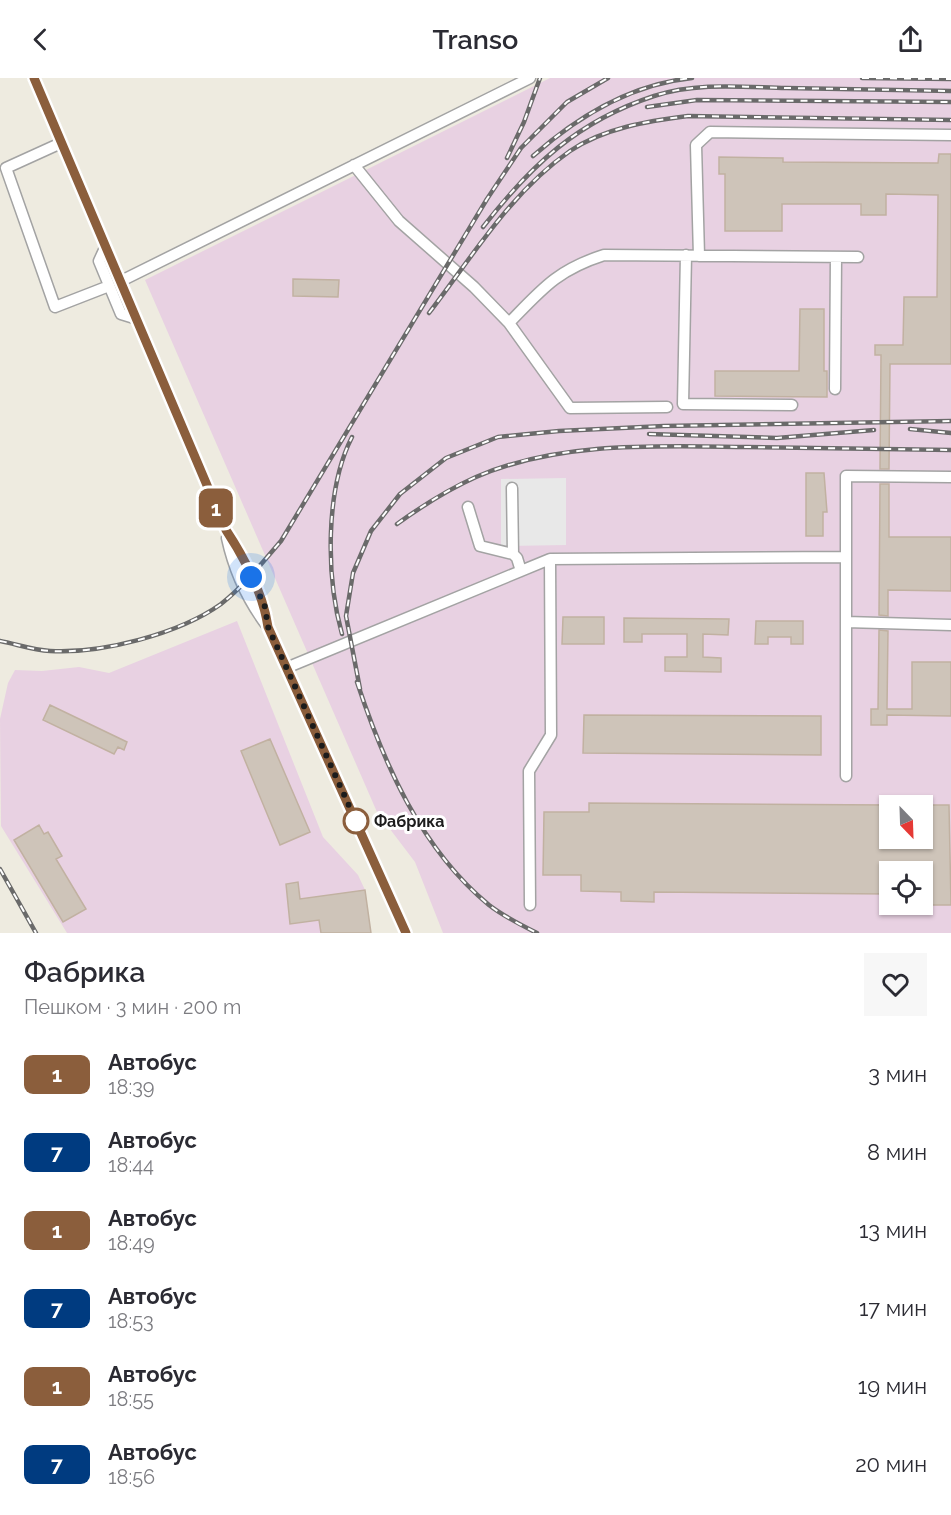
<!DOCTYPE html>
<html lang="ru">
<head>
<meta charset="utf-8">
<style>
	body { margin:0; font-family:Raleway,sans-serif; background:#f7f7f7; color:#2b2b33; height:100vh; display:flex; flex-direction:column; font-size:22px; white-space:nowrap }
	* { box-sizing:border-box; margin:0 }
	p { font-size:20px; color:#7c7c81 }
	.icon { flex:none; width:33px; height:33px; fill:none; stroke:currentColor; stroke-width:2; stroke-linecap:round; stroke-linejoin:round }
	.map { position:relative; height:855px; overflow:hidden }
	.details { display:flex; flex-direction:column; background:#fff; flex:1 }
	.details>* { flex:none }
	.badge { padding:0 12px; border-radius:9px; font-size:21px; line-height:39px }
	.needle { width:39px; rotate:157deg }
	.fabs { position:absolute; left:879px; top:717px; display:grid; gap:12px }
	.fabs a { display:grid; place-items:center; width:54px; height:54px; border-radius:0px; background:#fff; box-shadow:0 2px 4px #0004; font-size:30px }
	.you { position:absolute; width:30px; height:30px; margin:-15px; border:4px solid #fff; border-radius:50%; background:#1a73e8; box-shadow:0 0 0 9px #1a73e833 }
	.map>.badge { position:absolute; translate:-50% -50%; box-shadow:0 0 0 3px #fff }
	.round { display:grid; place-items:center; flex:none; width:63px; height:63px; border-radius:0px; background:#f7f7f7 }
	.headline { display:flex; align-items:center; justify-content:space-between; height:102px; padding:0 24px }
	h1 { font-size:28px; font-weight:600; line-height:45px }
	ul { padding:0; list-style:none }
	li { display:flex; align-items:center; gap:18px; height:78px; padding:0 24px }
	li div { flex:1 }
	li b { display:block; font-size:22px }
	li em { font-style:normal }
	li .badge { min-width:66px; font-weight:700; text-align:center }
	header { display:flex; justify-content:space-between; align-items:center; height:78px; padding:0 24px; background:#fff; font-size:27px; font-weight:600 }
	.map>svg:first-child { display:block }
	.industrial { fill:#e8d1e2; fill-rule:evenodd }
	.parking { fill:#e8e8e8 }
	.building { fill:#cec4b9; stroke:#c1b1a1; stroke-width:1.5 }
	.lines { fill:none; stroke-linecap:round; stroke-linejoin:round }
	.minor-casing { stroke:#a3a3a3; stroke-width:13 }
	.minor { stroke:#fff; stroke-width:10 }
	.rail-casing { stroke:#6a6a6a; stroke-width:4.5 }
	.rail { stroke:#fff; stroke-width:2; stroke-dasharray:7; stroke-linecap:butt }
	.line-casing { stroke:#fff; stroke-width:14 }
	.line { stroke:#8b5e3c; stroke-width:9 }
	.walk { stroke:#1c1c1c; stroke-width:6; stroke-dasharray:0 10.8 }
	.stop-dot { fill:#fff; stroke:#8b5e3c; stroke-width:3 }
	.labels { text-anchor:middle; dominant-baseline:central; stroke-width:6; stroke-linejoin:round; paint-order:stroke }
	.stop-label { font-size:16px; font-weight:bold; fill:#1c1c1c; stroke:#fff; text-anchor:start }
</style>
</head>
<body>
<header><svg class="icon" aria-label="back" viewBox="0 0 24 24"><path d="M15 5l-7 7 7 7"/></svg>Transo<svg class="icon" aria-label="share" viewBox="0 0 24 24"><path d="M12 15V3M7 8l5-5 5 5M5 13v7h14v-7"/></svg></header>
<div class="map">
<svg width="951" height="855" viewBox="0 0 951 855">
	<rect width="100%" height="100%" fill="#eeebe0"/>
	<path class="industrial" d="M550 0H951V855H443L415 784 377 734 145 202ZM890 728H922V760H890ZM890 794H922V826H890Z
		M237 543 323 759 358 797 365 812 371 855H67L1 748 0 641 8 605 15 592 42 593 79 589 109 595Z"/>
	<path class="parking" d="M566 400V467L501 468V401Z"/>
	<path class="building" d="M939 76H951V286H890L889 391H880L881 277H875V267H903L904 219H937L938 117 886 116V137H861V126H782V153H725V96H719V79L783 80V84L938 85Z
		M293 201 339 202 338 219 293 218Z
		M800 231H824V293H827V319L715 318V293H799Z
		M806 395H824L827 434H823V458H806Z
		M880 406H889V459H951V513L888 512V538L879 537Z
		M563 539H604V566H562Z
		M624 540 729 541 728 557 703 556V579L721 580V594L665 593V579H687V556H642V564H624Z
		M756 543H803V566H791V559H768V566H755Z
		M879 552 888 553 887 631H912V584H951V638L887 637V647H871V631H878Z
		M50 627 127 664 124 672 118 669 114 676 43 642Z
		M584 637 821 638V677L583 675Z
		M270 661 310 754 280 767 241 673Z
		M589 725 890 727V760H922V727H949L951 827H922V794H890V816L654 814V824L621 823V814L581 813V797H543L544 734H589Z
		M39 747 44 756 48 754 62 778 56 781 86 831 63 844 14 762Z
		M298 804 300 821 365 812 371 855H321L319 842 290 846 286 806Z"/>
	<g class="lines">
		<defs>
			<path id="minor" d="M34 0 226 452C245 482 263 514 268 549
				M61 65 6 90 55 229 109 208
				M354 87 399 143 474 209 509 245 570 330 667 329
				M105 170 99 183 121 236 134 240
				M686 177 683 326 792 327
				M699 178 696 67 710 54 951 57
				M119 204 530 0
				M509 245C542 211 557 192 604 177L858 179
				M835 311 836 179
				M512 410 513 476
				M468 429 480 468 513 476 517 480 521 493
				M227 460C234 492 248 523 268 549L406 855
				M846 544 951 547
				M286 590 550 481 846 479
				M846 698V398L951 399
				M530 827 529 693 551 657 550 481"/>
		</defs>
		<use href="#minor" class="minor-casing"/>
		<use href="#minor" class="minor"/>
		<defs>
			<path id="rail" d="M862 0 951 1
				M647 29 697 22 951 24
				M533 78C577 39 632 6 692 0
				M507 80 524 44 540 0
				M483 149C531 87 578 43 654 18 697 4 742 9 786 10 841 11 896 12 951 13
				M429 235C472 179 511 114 570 73 604 50 648 43 688 38L951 42
				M910 351 951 355
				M649 356 777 360 874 352
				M397 446C422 428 447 412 476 399 559 363 657 368 746 369 814 370 883 371 951 372
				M342 556C326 499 325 412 352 359
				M0 563C16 566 33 572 50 573 101 576 179 556 221 526 244 508 262 485 281 463L487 121 521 70 567 24 608 0
				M357 604C384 686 421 771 489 827 503 838 521 847 537 855
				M360 611 346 538 353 495 371 453 400 416 446 380 498 359 559 353 664 348 951 343
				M0 791 36 855"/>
		</defs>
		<use href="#rail" class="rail-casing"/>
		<use href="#rail" class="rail"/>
	</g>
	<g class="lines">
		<defs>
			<path id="line" d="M34 0 226 452C245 481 263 514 268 549L406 855"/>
		</defs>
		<use href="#line" class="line-casing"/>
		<use href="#line" class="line"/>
		<path class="walk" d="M251 499 265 529 268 549 356 743"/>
	</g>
	<circle class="stop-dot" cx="356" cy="743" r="12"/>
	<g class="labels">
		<g class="stop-label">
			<text x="374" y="743">Фабрика</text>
		</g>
	</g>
</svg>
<div class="fabs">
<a><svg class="needle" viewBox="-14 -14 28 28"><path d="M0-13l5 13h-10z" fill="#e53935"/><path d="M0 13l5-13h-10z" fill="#7c7c81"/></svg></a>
<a><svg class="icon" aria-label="locate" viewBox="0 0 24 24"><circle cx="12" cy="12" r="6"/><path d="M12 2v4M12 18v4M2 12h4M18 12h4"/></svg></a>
</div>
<div class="you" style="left:251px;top:499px"></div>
<b class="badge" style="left:216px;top:430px;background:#8b5e3c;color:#fff">1</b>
</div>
<section class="details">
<div class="headline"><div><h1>Фабрика</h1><p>Пешком · 3 мин · 200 m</p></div><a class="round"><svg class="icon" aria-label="heart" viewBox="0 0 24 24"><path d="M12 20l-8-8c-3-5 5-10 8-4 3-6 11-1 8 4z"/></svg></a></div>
<ul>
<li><span class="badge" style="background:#8b5e3c;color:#fff">1</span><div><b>Автобус</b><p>18:39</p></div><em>3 мин</em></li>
<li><span class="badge" style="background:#003b80;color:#fff">7</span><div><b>Автобус</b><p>18:44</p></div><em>8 мин</em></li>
<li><span class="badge" style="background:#8b5e3c;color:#fff">1</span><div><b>Автобус</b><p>18:49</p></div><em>13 мин</em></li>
<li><span class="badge" style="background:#003b80;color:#fff">7</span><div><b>Автобус</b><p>18:53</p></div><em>17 мин</em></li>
<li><span class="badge" style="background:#8b5e3c;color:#fff">1</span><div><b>Автобус</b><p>18:55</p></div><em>19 мин</em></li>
<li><span class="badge" style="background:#003b80;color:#fff">7</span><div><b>Автобус</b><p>18:56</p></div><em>20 мин</em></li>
</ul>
</section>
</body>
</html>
